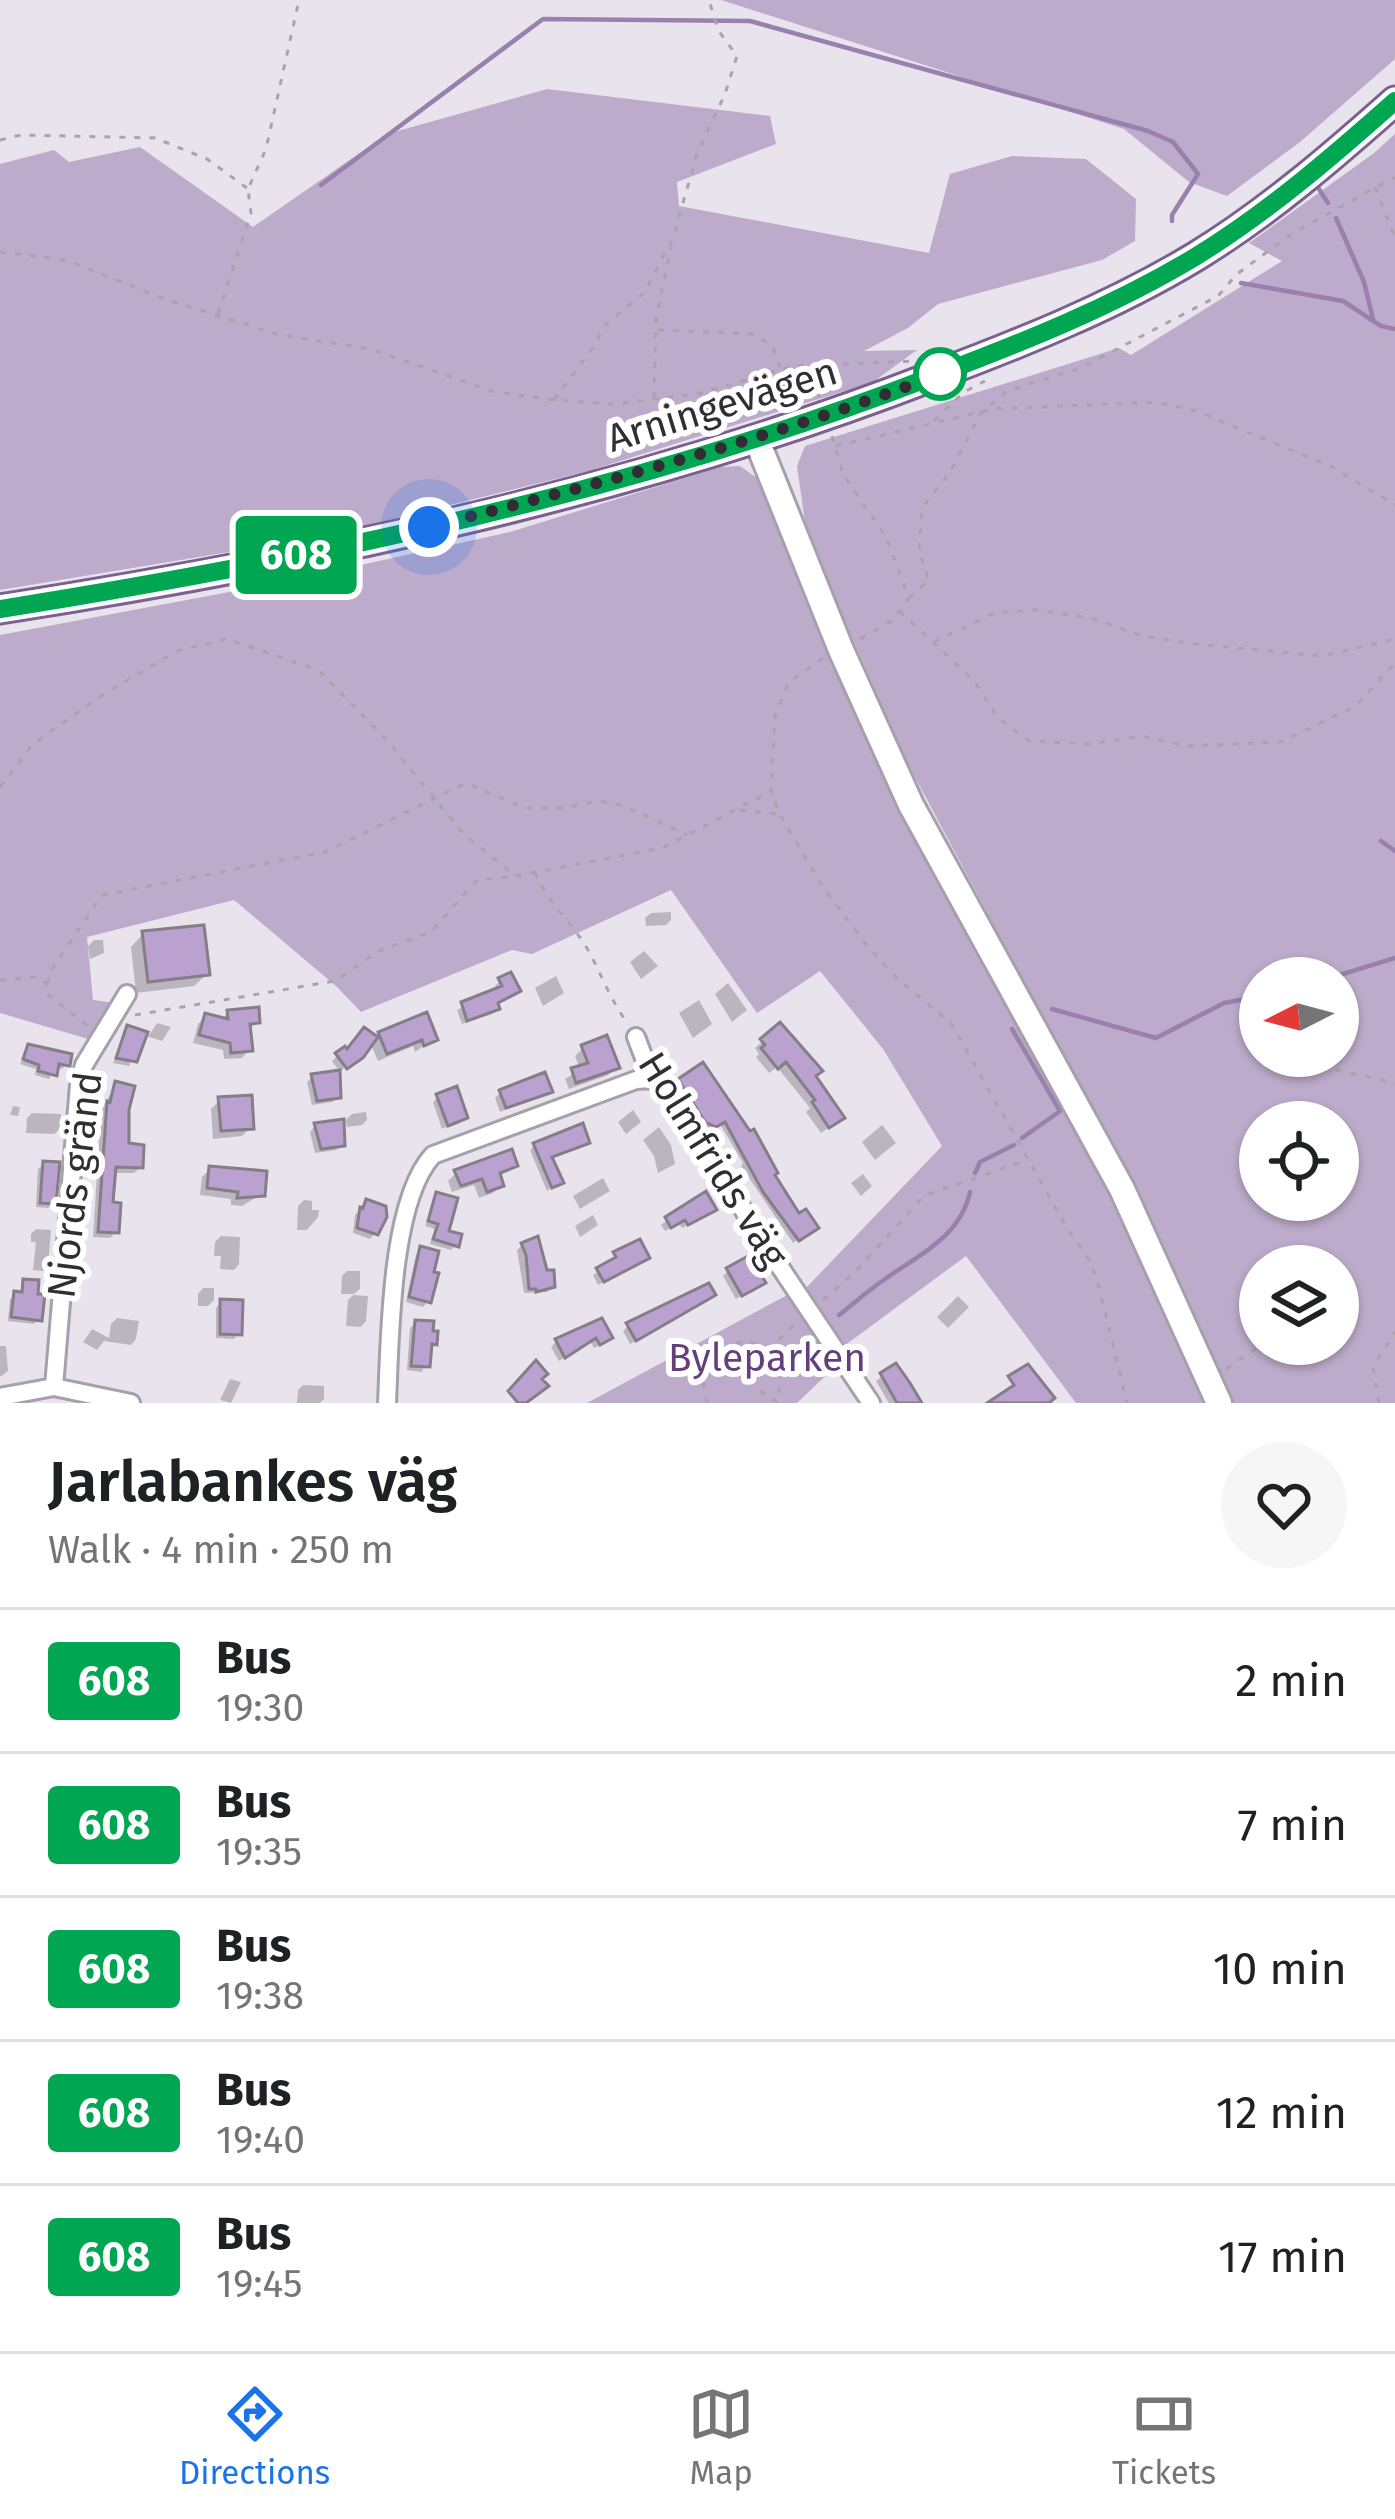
<!DOCTYPE html>
<html lang="en">
<head>
<meta charset="utf-8">
<style>
	body { margin:0; font-family:"Fira Sans",sans-serif; background:#f6f6f6; color:#202124; height:100vh; display:flex; flex-direction:column; font-size:45px; white-space:nowrap }
	* { box-sizing:border-box; margin:0 }
	p { font-size:39px; color:#757577 }
	.icon { flex:none; width:66px; height:66px; fill:none; stroke:currentColor; stroke-width:2; stroke-linecap:round; stroke-linejoin:round }
	.map { position:relative; height:1403px; overflow:hidden }
	.side { display:flex; flex-direction:column; background:#fff; flex:1 }
	.side>* { flex:none }
	.badge { padding:0 24px; border-radius:9px; font-size:42px; line-height:78px }
	.needle { width:78px; rotate:264deg }
	.controls { position:absolute; left:1239px; top:957px; display:grid; gap:24px }
	.controls a { display:grid; place-items:center; width:120px; height:120px; border-radius:50%; background:#fff; box-shadow:0 3px 9px #0004; font-size:60px }
	.you { position:absolute; width:60px; height:60px; margin:-30px; border:9px solid #fff; border-radius:50%; background:#1a73e8; box-shadow:0 0 0 18px #1a73e833 }
	.map>.badge { position:absolute; translate:-50% -50%; box-shadow:0 0 0 6px #fff }
	.round { display:grid; place-items:center; flex:none; width:126px; height:126px; border-radius:63px; background:#f6f6f6 }
	.summary { display:flex; align-items:center; justify-content:space-between; height:204px; padding:0 48px }
	h1 { font-size:57px; font-weight:600; line-height:90px }
	ul { padding:0; list-style:none }
	li { display:flex; align-items:center; gap:36px; height:144px; padding:0 48px; border-top:3px solid #e0e0e0 }
	li div { flex:1 }
	li b { display:block; font-size:45px }
	li em { font-style:normal }
	li .badge { min-width:132px; font-weight:700; text-align:center }
	.dock { display:flex; justify-content:space-around; align-items:center; height:168px; border-top:3px solid #e0e0e0; background:#fff; font-size:33px; color:#757577 }
	.dock a { display:grid; justify-items:center; gap:6px }
	.dock .selected { color:#1a73e8 }
	.map>svg:first-child { display:block }
	.green { fill:#bdabcb; fill-rule:evenodd }
	.shadow { fill:#0003 }
	.lines { fill:none; stroke-linecap:round; stroke-linejoin:round }
	.stream { stroke:#9980ad; stroke-width:4.5 }
	.building { fill:#bba1d0; stroke:#837e87; stroke-width:3 }
	.street-casing { stroke:#a6a0aa; stroke-width:22 }
	.secondary-casing { stroke:#a6a0aa; stroke-width:30 }
	.primary-casing { stroke:#7b618f; stroke-width:33 }
	.path { stroke:#a8a4ac; stroke-width:3; stroke-dasharray:6 9; stroke-linecap:butt }
	.street { stroke:#fff; stroke-width:16 }
	.secondary { stroke:#fff; stroke-width:24 }
	.primary { stroke:#c8b0da; stroke-width:27 }
	.line-casing { stroke:#fff; stroke-width:27 }
	.line { stroke:#00a651; stroke-width:18 }
	.walk { stroke:#302e32; stroke-width:12; stroke-dasharray:0 21.6 }
	.stop-dot { fill:#fff; stroke:#00a651; stroke-width:6 }
	.labels { text-anchor:middle; dominant-baseline:central; stroke-width:12; stroke-linejoin:round; paint-order:stroke }
	.street-label { font-size:39px; fill:#302e32; stroke:#fff }
	.park-label { font-size:39px; fill:#633f7b; stroke:#fff }
</style>
</head>
<body>
<div class="map">
<svg width="1395" height="1403" viewBox="0 0 1395 1403">
	<rect width="100%" height="100%" fill="#e9e3ee"/>
	<path class="green" d="M721 0H1395V59L1300 142 1227 196 1189 182 1124 129Z
		M547 89 770 116 776 144 677 182 679 206 929 253 950 174 1012 156 1086 159 1136 199 1135 241 1102 260 938 304 908 328 864 351 917 350 873 382 588 471 320 537 0 590V164L54 150 69 162 140 147 253 227 387 134Z
		M1395 134V1403H1233L1158 1233 909 766 807 536 797 466 805 446 1119 348 1131 355 1282 261 1249 243 1374 153ZM1260 978H1338V1056H1260ZM1260 1122H1338V1200H1260ZM1260 1266H1338V1344H1260Z
		M740 466 761 481 910 824 1130 1232 1204 1403H1076L966 1256 844 1346 805 1289 942 1146 883 1049 820 971 757 1013 671 890 532 954 512 950 361 1012 336 986 234 900 87 937 93 1000 116 1003 95 1041 0 1013V635L293 580 510 532 721 467Z
		M789 1294 835 1367 797 1403H587Z"/>
	<path class="shadow" d="M671 912V920L666 925 646 926 645 918 651 913Z
		M143 934 207 974 194 986 136 993 131 947Z
		M94 940H103L104 953 90 959 88 946Z
		M644 951 658 966 641 979 630 962Z
		M556 976 564 993 543 1006 535 988Z
		M500 981 518 991 496 1005 492 1014 462 1024 457 1010 498 991 495 986Z
		M728 983 747 1010 732 1022 715 994Z
		M699 1000 712 1024 693 1038 679 1013Z
		M228 1013 257 1022 248 1030 250 1049 242 1058 224 1059 223 1050 193 1043 198 1024 206 1016 221 1020Z
		M157 1023 171 1027 162 1041 143 1035 129 1066 113 1063 128 1028 149 1035Z
		M780 1026 813 1077 834 1124 821 1133 806 1112 810 1108 777 1067 769 1073 756 1057 759 1054 755 1048Z
		M380 1034 434 1039 415 1052 413 1046 378 1061 370 1042 340 1072 332 1061 344 1050Z
		M29 1047 67 1064 62 1069 55 1067 49 1079 35 1075 36 1069 20 1064Z
		M583 1048 616 1067 608 1075 569 1089 565 1079 580 1069 575 1056Z
		M702 1066 810 1232 793 1243 741 1166 743 1163 720 1124 710 1130 701 1126 675 1086Z
		M312 1077 338 1096 333 1102 312 1105 307 1082Z
		M116 1084 126 1110V1145L141 1167 134 1173H113L110 1205 116 1232 110 1238 93 1237 101 1111Z
		M549 1091 500 1112 495 1098 500 1093Z
		M438 1097 465 1117 442 1129 433 1102Z
		M220 1100 251 1127 242 1136 213 1139 211 1109Z
		M13 1106 20 1107 18 1116 10 1115Z
		M633 1110 641 1122 626 1134 618 1122Z
		M366 1112 367 1120 362 1125 347 1127 346 1120 352 1114Z
		M32 1113 61 1114 60 1129 54 1134 26 1133 27 1118Z
		M882 1125 896 1143 875 1160 862 1142Z
		M315 1126 342 1145 336 1150 315 1153 310 1132Z
		M659 1127 671 1145 675 1164 658 1173 654 1156 643 1140Z
		M587 1142 550 1159 560 1182 547 1191 530 1150 535 1145Z
		M44 1164 53 1203 48 1208 36 1207 38 1169Z
		M515 1166 498 1177 501 1185 493 1193 479 1198 474 1185 452 1192 448 1181 456 1173Z
		M210 1169 262 1194 242 1206 231 1205V1199L200 1195 202 1177Z
		M863 1174 872 1186 861 1196 851 1183Z
		M603 1178 610 1191 580 1209 573 1196Z
		M437 1195 446 1233 456 1245 451 1250 430 1244 435 1229 425 1226Z
		M304 1200 312 1201V1210H319L318 1217 307 1230H297L298 1206Z
		M367 1203 375 1233 370 1239 353 1233 355 1215Z
		M708 1214 682 1228 679 1223 665 1231 661 1225 667 1220Z
		M593 1215 598 1225 580 1237 575 1226Z
		M36 1229 51 1230 48 1266 43 1271 33 1270 36 1242H31V1234Z
		M221 1236 240 1237 239 1264 234 1270 220 1269 221 1256H214L215 1242Z
		M523 1245 552 1286 547 1292 524 1293 517 1250Z
		M421 1249 430 1274 428 1301 423 1307 406 1302 416 1255Z
		M615 1254 641 1262 598 1285 593 1275 612 1262Z
		M347 1271H360V1289L354 1294H341L342 1276Z
		M728 1271 757 1287 736 1299 723 1276Z
		M25 1282 39 1319 34 1324 8 1321 10 1299 19 1294Z
		M203 1288H214V1300L208 1306H198V1294Z
		M353 1295 368 1296 366 1321 361 1327 346 1326 348 1300Z
		M958 1296 969 1307 948 1328 937 1317Z
		M707 1300 630 1344 623 1331 628 1326Z
		M221 1302 239 1333 234 1339 216 1338V1308Z
		M117 1318 139 1321 136 1339 131 1345 104 1341 97 1350 83 1342 92 1329 109 1338 111 1324Z
		M601 1322 604 1343 594 1348 590 1341 559 1361 551 1347 557 1341Z
		M416 1323 434 1343 422 1372 407 1370 410 1328Z
		M0 1346H6L8 1371 0 1377Z
		M896 1367 918 1403H889L876 1381Z
		M230 1379 241 1382 231 1403 220 1400Z
		M303 1385 324 1386V1399L320 1403H297L298 1390Z"/>
	<g class="lines">
		<path class="stream" d="M321 185 543 19 750 21 1148 131 1173 142 1198 174 1172 215V221
			M1317 186 1328 203
			M1336 218 1364 282 1373 319
			M1241 283 1343 301 1381 326 1395 329
			M1381 841 1395 851
			M1330 978 1395 958
			M1052 1009 1156 1038 1224 1003 1260 996
			M1012 1029 1060 1111 1022 1138
			M1287 1064 1288 1056
			M975 1173 980 1162 1014 1145
			M839 1315C854 1303 869 1290 885 1279 919 1255 960 1237 970 1192
			M786 1368 809 1338"/>
	</g>
	<path class="building" d="M204 925 210 975 148 982 142 931Z
		M511 972 521 991 498 1003 500 1009 467 1021 461 1002 502 986 498 978Z
		M259 1007 260 1023 250 1024 253 1051 231 1053 230 1043 199 1035 205 1013 228 1019 227 1010Z
		M427 1012 438 1040 424 1046 422 1040 387 1054 378 1032Z
		M780 1022 823 1071 816 1076 845 1118 829 1128 812 1102 815 1100 786 1062 778 1069 761 1048 765 1045 760 1039Z
		M127 1025 148 1032 137 1062 116 1058Z
		M364 1027 378 1037 363 1058 347 1069 335 1053 345 1046 347 1049Z
		M607 1035 620 1068 576 1083 571 1068 588 1063 581 1045Z
		M28 1044 72 1054 70 1066 59 1064 57 1076 38 1071 39 1065 23 1059Z
		M703 1062 750 1131 754 1129 778 1173 775 1175 799 1213 806 1209 819 1228 799 1241 763 1192 725 1122 716 1127 705 1122 678 1079Z
		M340 1070 341 1098 317 1101 311 1074Z
		M545 1072 553 1092 506 1108 499 1090Z
		M115 1081 135 1086 129 1110V1143L144 1145 143 1168 116 1167 113 1202 121 1203 119 1233 98 1232 107 1101 110 1102Z
		M457 1086 468 1118 448 1126 436 1094Z
		M252 1095 254 1129 221 1131 218 1097Z
		M344 1119 345 1146 321 1149 314 1123Z
		M583 1123 590 1143 552 1157 564 1183 552 1188 533 1143Z
		M512 1149 518 1166 500 1173 504 1186 487 1192 482 1179 461 1186 454 1170Z
		M43 1161 60 1162 56 1204 40 1203Z
		M209 1166 267 1171 265 1196 237 1198 238 1192 207 1188Z
		M706 1191 717 1210 688 1225 685 1220 671 1228 665 1217Z
		M436 1192 458 1198 449 1231 462 1234 459 1247 433 1239 438 1224 428 1221Z
		M366 1199 386 1206 387 1217 378 1235 357 1228 360 1207 363 1208Z
		M538 1236 547 1270H554L555 1287 536 1292V1289H529L526 1255 521 1243Z
		M640 1239 650 1258 604 1282 596 1268 616 1257 613 1252Z
		M420 1246 439 1251 434 1272 439 1273 431 1303 409 1297Z
		M750 1255 766 1283 742 1296 726 1268Z
		M23 1279 39 1280 38 1294H45L42 1321 11 1317 14 1291 22 1292Z
		M709 1283 716 1295 636 1341 626 1323Z
		M220 1299 243 1300 242 1335 220 1334Z
		M602 1318 613 1338 600 1345 596 1338 565 1358 555 1339Z
		M415 1320 434 1321 433 1331H438L437 1345 432 1344 430 1367 411 1366Z
		M536 1360 548 1374 542 1379 549 1386 526 1403H518L508 1391Z
		M896 1363 910 1383 922 1403H897L880 1373Z
		M1028 1364 1055 1398 1049 1403H987L1014 1385 1008 1376Z"/>
	<g class="lines">
		<defs>
			<path id="street" d="M636 1037 652 1079 675 1097 758 1234 871 1403
				M54 1387 79 1085 84 1065 127 994
				M0 1397 54 1387 131 1403
				M387 1403C390 1340 390 1201 433 1155L636 1080 652 1079"/>
			<path id="secondary" d="M756 438 841 650 911 805 1122 1189 1219 1403"/>
			<path id="primary" d="M0 609C315 560 633 492 931 377 1021 343 1112 307 1195 257 1267 213 1332 157 1395 101"/>
		</defs>
		<use href="#street" class="street-casing"/>
		<use href="#secondary" class="secondary-casing"/>
		<use href="#primary" class="primary-casing"/>
		<path class="path" d="M0 140 21 135 155 138 207 159 247 188
			M1375 187 1395 238
			M0 252 66 260 165 299 276 334 370 349 492 391 554 400 613 404 675 397 702 393 792 366 914 361
			M218 314 251 213 248 189 266 149 299 0
			M658 330 754 334 773 347 780 367
			M818 365 819 397
			M654 398 656 318 671 247
			M554 400 595 345 604 326 644 293 673 238 697 154 725 94 737 56 718 30 709 0
			M934 421 964 392 985 381
			M832 436 843 474 886 537 909 598 893 620 859 640
			M836 446 993 409 1156 402 1197 411 1332 467 1395 505
			M909 598 929 580 919 551 922 508 950 472 981 413 1007 391 1081 368 1218 296 1237 274 1293 233 1395 177
			M900 611 975 682 998 718 1029 741 1089 744 1141 736 1186 746 1281 742 1356 706 1395 663
			M934 642 994 613 1036 610 1091 618 1139 635 1194 644 1322 656 1395 639
			M823 658 789 682 775 716 771 791 780 815 823 887 869 948 899 980 951 1023 1067 1228 1088 1258 1097 1279 1127 1403
			M0 787 33 744 104 694 177 651 227 639 318 670 385 738 463 833 515 876 662 848 768 793
			M740 810 778 814
			M535 872C547 903 572 922 588 950 602 975 611 1002 629 1025
			M0 980 37 977 47 984 46 993 89 1027
			M47 984 52 969 102 895 325 852 466 783 524 808H564L598 801 622 805 687 835
			M135 1015 335 981 379 951 431 932 476 881 513 876
			M1292 1060 1395 1083
			M823 1300 857 1270 924 1196 1027 1160
			M768 1350 797 1322
			M1226 1369 1263 1344
			M708 1403C691 1369 729 1326 765 1348 772 1353 777 1364 782 1371L777 1402 755 1388
			M1379 1403 1373 1367 1395 1332"/>
		<use href="#street" class="street"/>
		<use href="#secondary" class="secondary"/>
		<use href="#primary" class="primary"/>
	</g>
	<g class="lines">
		<defs>
			<path id="line" d="M0 609C315 559 633 492 931 377 1021 343 1112 307 1195 257 1267 213 1332 157 1395 101"/>
		</defs>
		<use href="#line" class="line-casing"/>
		<use href="#line" class="line"/>
		<path class="walk" d="M429 527C602 483 773 438 940 374"/>
	</g>
	<circle class="stop-dot" cx="940" cy="374" r="24"/>
	<g class="labels">
		<g class="street-label">
			<text transform="translate(722 405) rotate(-17)">Arningevägen</text>
			<text transform="translate(713 1160) rotate(58)">Holmfrids väg</text>
			<text transform="translate(75 1185) rotate(-83)">Njords gränd</text>
		</g>
		<g class="park-label">
			<text x="767" y="1358">Byleparken</text>
		</g>
	</g>
</svg>
<div class="controls">
<a><svg class="needle" viewBox="-14 -14 28 28"><path d="M0-13l5 13h-10z" fill="#e53935"/><path d="M0 13l5-13h-10z" fill="#757577"/></svg></a>
<a><svg class="icon" aria-label="locate" viewBox="0 0 24 24"><circle cx="12" cy="12" r="6"/><path d="M12 2v4M12 18v4M2 12h4M18 12h4"/></svg></a>
<a><svg class="icon" aria-label="layers" viewBox="0 0 24 24"><path d="M12 4l9 5-9 5-9-5zM3 14l9 5 9-5"/></svg></a>
</div>
<div class="you" style="left:429px;top:527px"></div>
<b class="badge" style="left:296px;top:555px;background:#00a651;color:#fff">608</b>
</div>
<section class="side">
<div class="summary"><div><h1>Jarlabankes väg</h1><p>Walk · 4 min · 250 m</p></div><a class="round"><svg class="icon" aria-label="heart" viewBox="0 0 24 24"><path d="M12 20l-8-8c-3-5 5-10 8-4 3-6 11-1 8 4z"/></svg></a></div>
<ul>
<li><span class="badge" style="background:#00a651;color:#fff">608</span><div><b>Bus</b><p>19:30</p></div><em>2 min</em></li>
<li><span class="badge" style="background:#00a651;color:#fff">608</span><div><b>Bus</b><p>19:35</p></div><em>7 min</em></li>
<li><span class="badge" style="background:#00a651;color:#fff">608</span><div><b>Bus</b><p>19:38</p></div><em>10 min</em></li>
<li><span class="badge" style="background:#00a651;color:#fff">608</span><div><b>Bus</b><p>19:40</p></div><em>12 min</em></li>
<li><span class="badge" style="background:#00a651;color:#fff">608</span><div><b>Bus</b><p>19:45</p></div><em>17 min</em></li>
</ul>
</section>
<nav class="dock">
<a class="selected"><svg class="icon" aria-label="directions" viewBox="0 0 24 24"><path d="M12 3l9 9-9 9-9-9zM9 14v-3h6M13 9l2 2-2 2"/></svg>Directions</a>
<a><svg class="icon" aria-label="map" viewBox="0 0 24 24"><path d="M3 6l6-2 6 2 6-2v14l-6 2-6-2-6 2zM9 4v14M15 6v14"/></svg>Map</a>
<a><svg class="icon" aria-label="tickets" viewBox="0 0 24 24"><path d="M3 7h18v10H3zM15 7v10"/></svg>Tickets</a>
</nav>
</body>
</html>
